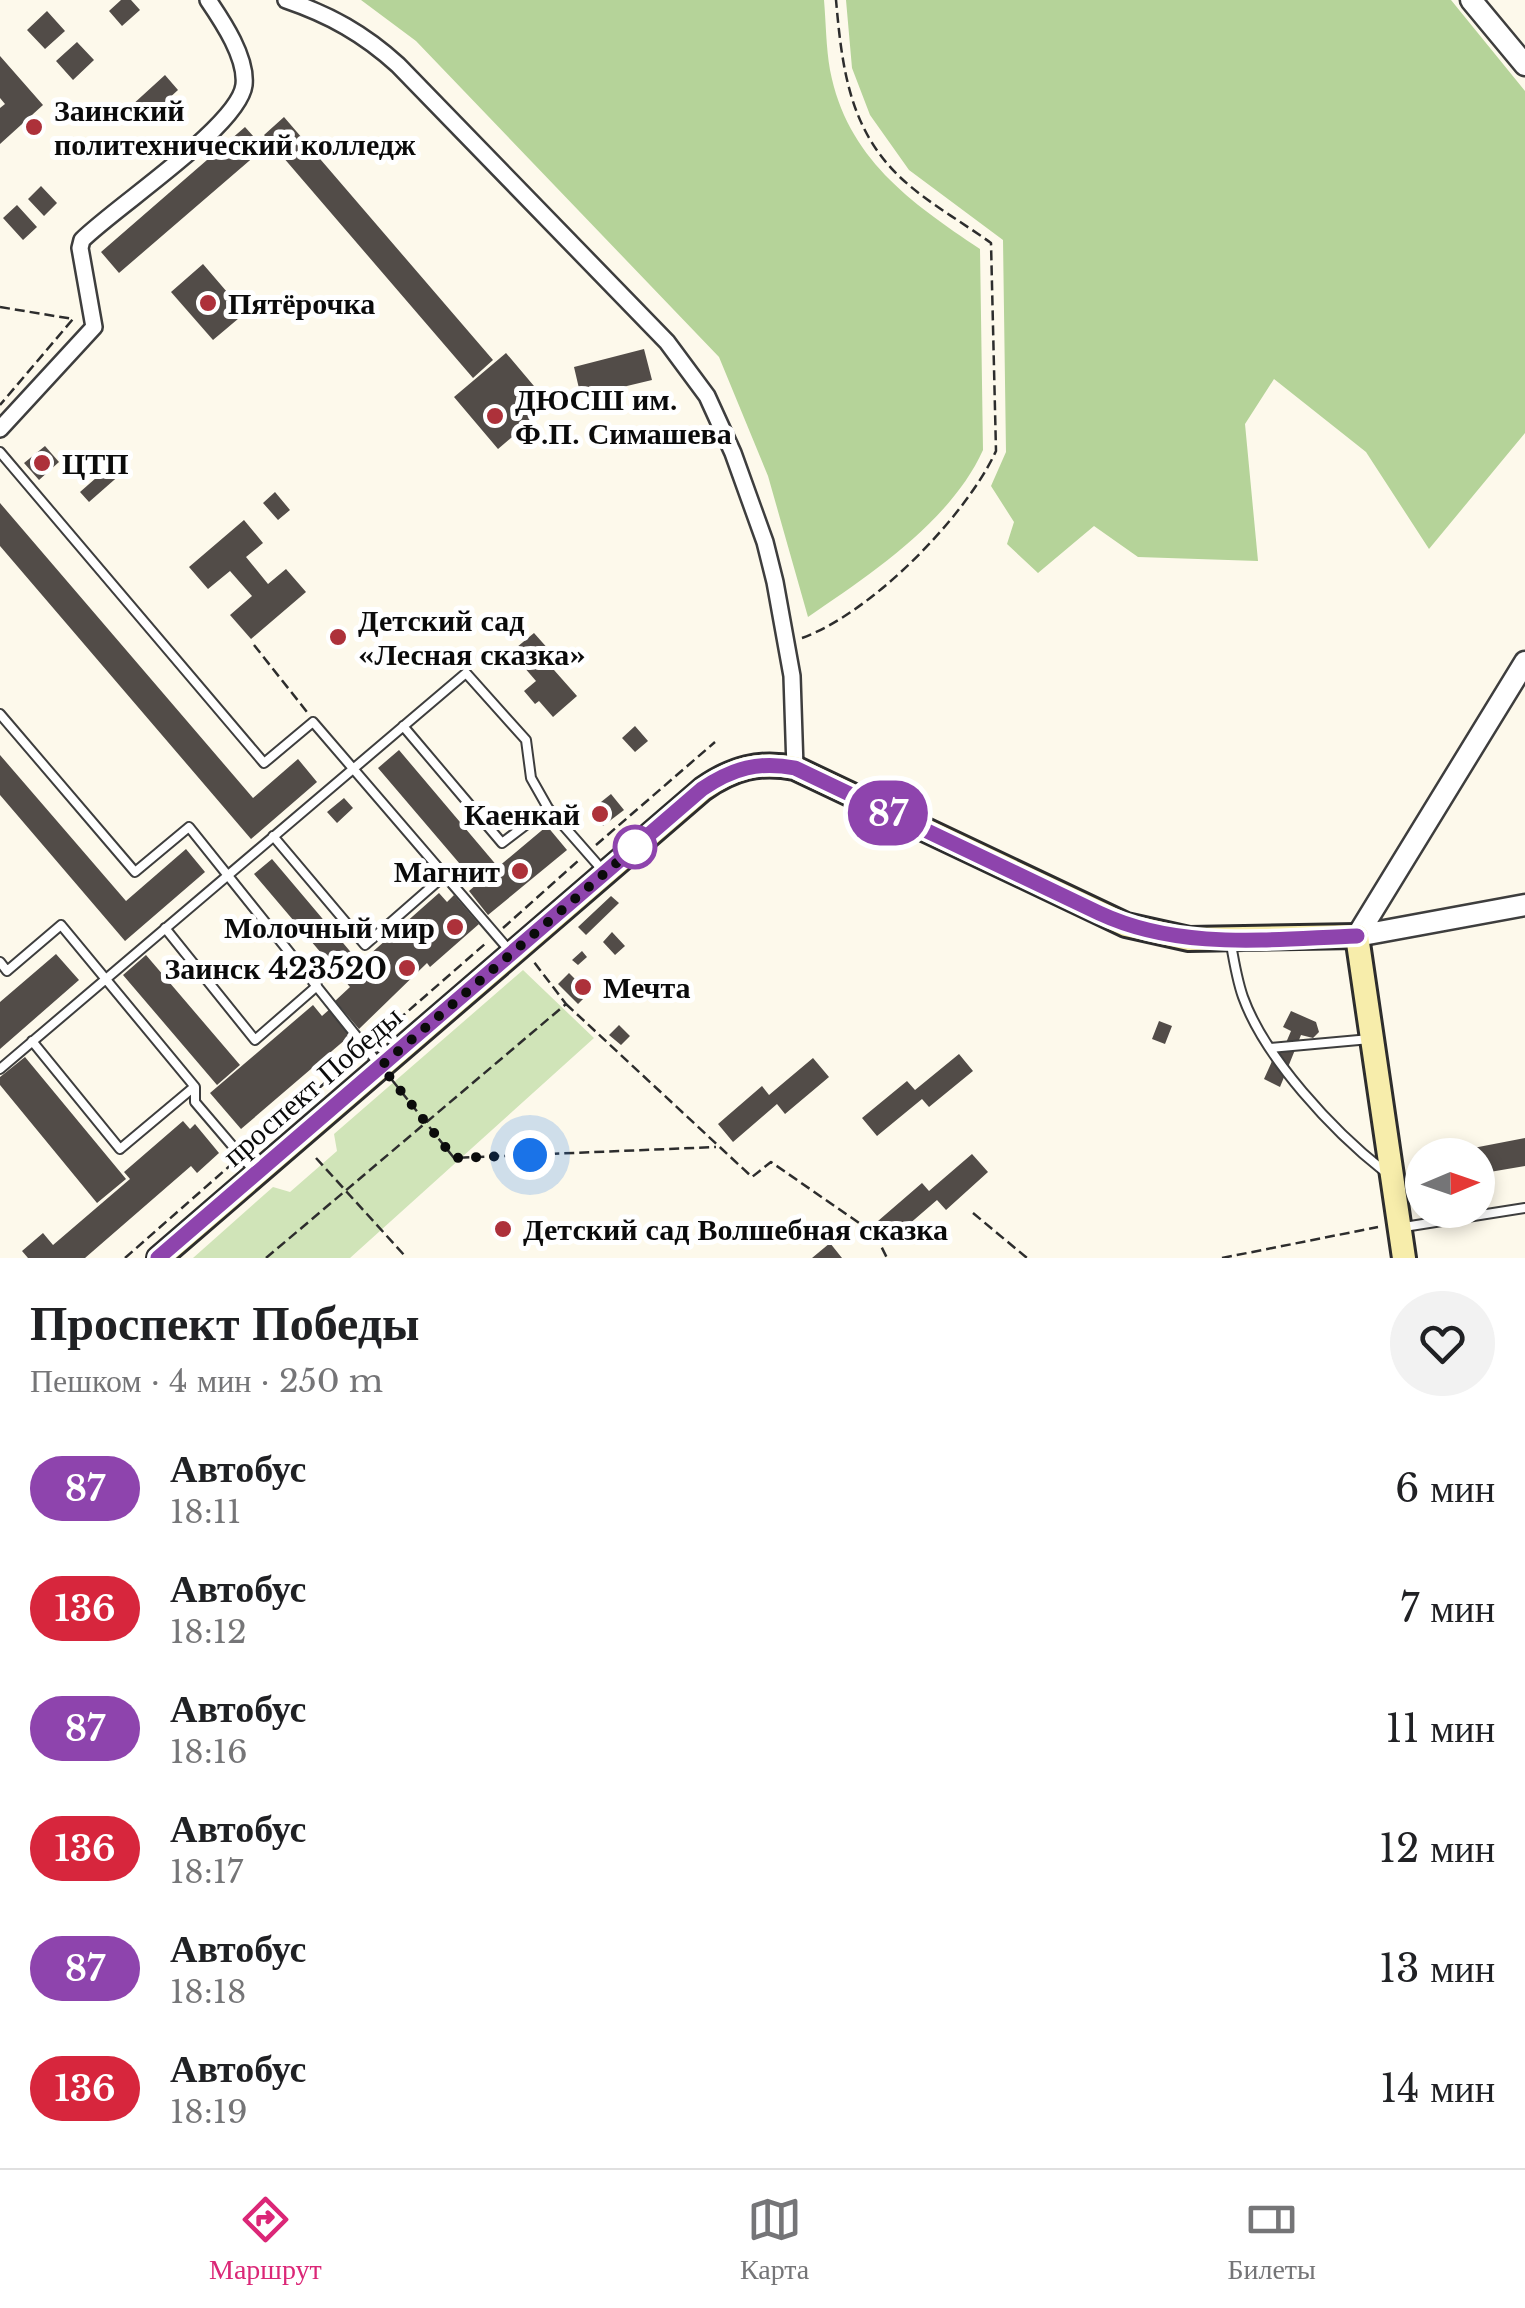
<!DOCTYPE html>
<html lang="ru">
<head>
<meta charset="utf-8">
<style>
	body { margin:0; font-family:"Libre Baskerville",serif; background:#f2f2f2; color:#202124; height:100vh; display:flex; flex-direction:column; font-size:38px; white-space:nowrap }
	* { box-sizing:border-box; margin:0 }
	p { font-size:32px; color:#757577 }
	.icon { flex:none; width:55px; height:55px; fill:none; stroke:currentColor; stroke-width:2; stroke-linecap:round; stroke-linejoin:round }
	.map { position:relative; height:1258px; overflow:hidden }
	.side { display:flex; flex-direction:column; background:#fff; flex:1 }
	.side>* { flex:none }
	.badge { padding:0 20px; border-radius:32px; font-size:35px; line-height:65px }
	.needle { width:65px; rotate:88deg }
	.tools { position:absolute; left:1405px; top:1138px; display:grid; gap:20px }
	.tools a { display:grid; place-items:center; width:90px; height:90px; border-radius:50%; background:#fff; box-shadow:0 5px 15px #0003; font-size:50px }
	.you { position:absolute; width:50px; height:50px; margin:-25px; border:8px solid #fff; border-radius:50%; background:#1a73e8; box-shadow:0 0 0 15px #1a73e833 }
	.map>.badge { position:absolute; translate:-50% -50%; box-shadow:0 0 0 5px #fff }
	.round { display:grid; place-items:center; flex:none; width:105px; height:105px; border-radius:52px; background:#f2f2f2 }
	.summary { display:flex; align-items:center; justify-content:space-between; height:170px; padding:0 30px }
	h1 { font-size:48px; font-weight:800; line-height:75px }
	ul { padding:0; list-style:none }
	li { display:flex; align-items:center; gap:30px; height:120px; padding:0 30px }
	li div { flex:1 }
	li b { display:block; font-size:38px }
	li em { font-style:normal }
	li .badge { min-width:110px; font-weight:700; text-align:center }
	.tab-bar { display:flex; justify-content:space-around; align-items:center; height:140px; border-top:2px solid #e0e0e0; background:#fff; font-size:28px; color:#757577 }
	.tab-bar a { display:grid; justify-items:center; gap:5px }
	.tab-bar .active { color:#db2777 }
	.map>svg:first-child { display:block }
	.green { fill:#d0e4b8 }
	.forest { fill:#b5d399 }
	.building { fill:#524c48 }
	.lines { fill:none; stroke-linecap:round; stroke-linejoin:round }
	.service-casing { stroke:#3e3e3e; stroke-width:12 }
	.minor-casing { stroke:#3e3e3e; stroke-width:20 }
	.tertiary-casing { stroke:#3e3e3e; stroke-width:25 }
	.secondary-casing { stroke:#2d2d2d; stroke-width:28 }
	.path { stroke:#2d2d2d; stroke-width:2.5; stroke-dasharray:10 5; stroke-linecap:butt }
	.service { stroke:#fff; stroke-width:8 }
	.minor { stroke:#fff; stroke-width:15 }
	.tertiary { stroke:#fff; stroke-width:20 }
	.secondary { stroke:#f7edab; stroke-width:22 }
	.line-casing { stroke:#fff; stroke-width:22 }
	.line { stroke:#8e44ad; stroke-width:15 }
	.walk { stroke:#0b0b0b; stroke-width:10; stroke-dasharray:0 18 }
	.poi-dot { fill:#ad313a; stroke:#fff; stroke-width:4 }
	.stop-dot { fill:#fff; stroke:#8e44ad; stroke-width:5 }
	.labels { text-anchor:middle; dominant-baseline:central; stroke-width:10; stroke-linejoin:round; paint-order:stroke }
	.poi-label { font-size:30px; font-weight:bold; fill:#0b0b0b; stroke:#fff; text-anchor:start }
	.street-label { font-size:30px; fill:#0b0b0b; stroke:#fff }
</style>
</head>
<body>
<div class="map">
<svg width="1525" height="1258" viewBox="0 0 1525 1258">
	<rect width="100%" height="100%" fill="#fdf9eb"/>
	<path class="green" d="M523 970 594 1038 350 1258H193L273 1187 290 1192 337 1151 334 1134Z"/>
	<path class="forest" d="M361 0H824C826 23 826 47 830 70 847 158 910 202 980 249L983 450C951 521 871 574 808 617L768 476 719 357 416 41Z
		M846 0H1451L1525 91V433L1429 549 1366 452 1274 379 1245 424 1258 561 1138 557 1094 526 1038 573 1007 544 1014 522 991 486 1006 452 1003 240 909 170 870 115 852 68Z"/>
	<path class="building" d="M121 0H131L140 10 122 26 109 11Z
		M47 11 65 31 45 49 27 30Z
		M77 42 94 60 73 80 56 61Z
		M0 56 43 105 0 144V108L5 104 0 98Z
		M165 75 178 90 144 121 131 106Z
		M284 117 493 360 473 378 264 135Z
		M245 127 264 148 119 273 101 252Z
		M41 186 57 203 44 216 28 199Z
		M17 205 37 227 23 240 3 218Z
		M203 264 245 313 213 340 171 292Z
		M644 349 652 380 581 397 574 367Z
		M506 353 550 405 498 449 454 397Z
		M45 446 59 462 39 480 24 463Z
		M113 463 122 473 89 502 80 492Z
		M275 492 290 510 278 520 263 503Z
		M0 503 253 798 298 759 317 782 251 839 0 546Z
		M244 520 263 543 246 557 268 584 286 569 306 592 251 639 230 615 252 596 230 571 208 589 189 567Z
		M534 633 550 651 553 648 564 661 554 670 577 696 553 717 539 701 535 704 524 691 536 681 511 652Z
		M635 726 648 741 635 752 622 738Z
		M399 750 498 867 547 826 567 850 488 915 469 891 477 884 378 768Z
		M0 755 126 901 186 849 205 872 125 941 0 795Z
		M611 794 624 810 603 826 591 810Z
		M344 798 353 808 337 823 327 812Z
		M272 859 360 963 439 893 447 902 454 895 479 924 430 967 427 963 359 1029 335 1001 350 987 254 874Z
		M611 896 619 903 586 935 578 927Z
		M612 932 625 946 615 955 603 942Z
		M582 951 587 957 578 965 572 960Z
		M56 954 79 980 0 1049V1002Z
		M146 955 240 1065 217 1085 123 975Z
		M569 973 589 993 578 1004 558 984Z
		M313 1005 322 1016 331 1008 353 1033 241 1129 210 1093Z
		M1291 1011 1316 1022 1319 1032 1313 1038 1301 1035 1280 1087 1264 1079 1277 1050 1282 1052 1291 1031 1283 1027Z
		M1159 1021 1172 1026 1165 1044 1152 1039Z
		M619 1025 630 1036 621 1045 609 1035Z
		M959 1054 973 1071 929 1107 922 1099 877 1136 862 1118 907 1081 915 1090Z
		M25 1057 126 1179 97 1203 0 1085V1077Z
		M813 1058 829 1077 785 1114 777 1104 733 1142 718 1124 762 1086 769 1095Z
		M183 1121 190 1129 195 1124 219 1153 197 1173 191 1166 85 1258H28L22 1251 43 1233 53 1245 130 1179 124 1172Z
		M1525 1138V1166L1478 1174V1155H1437Z
		M972 1154 988 1172 946 1210 937 1200 893 1238 878 1221 922 1183 929 1191Z
		M830 1243 842 1258H812Z"/>
	<g class="lines">
		<defs>
			<path id="service" d="M0 452 264 763 313 722 509 950
				M0 714 135 872 189 827 378 1063
				M403 726 502 843 548 808
				M273 836 365 945 445 875
				M165 928 255 1040 317 986
				M1231 944C1234 962 1237 980 1243 997 1265 1058 1333 1131 1384 1171
				M0 962 7 971 61 925 195 1087V1102L253 1170
				M32 1041 120 1149 194 1087
				M1270 1048 1370 1039
				M0 1069 466 673 526 740 531 778 548 808 605 873
				M1404 1227 1525 1208"/>
			<path id="minor" d="M286 0C330 15 364 34 398 65L667 342 707 396 733 453 765 542 775 582 792 676 795 768
				M0 429 94 327 80 248 82 240C116 206 239 126 244 85 247 58 223 22 208 0"/>
			<path id="tertiary" d="M1471 0 1525 65
				M1357 936 1525 662
				M1357 936 1525 905"/>
			<path id="secondary" d="M159 1258 703 789C733 768 759 761 795 768L1126 925 1189 939 1357 936 1404 1258"/>
		</defs>
		<use href="#service" class="service-casing"/>
		<use href="#minor" class="minor-casing"/>
		<use href="#tertiary" class="tertiary-casing"/>
		<use href="#secondary" class="secondary-casing"/>
		<path class="path" d="M0 307 73 319 0 405
			M802 638C871 613 965 518 996 451L991 243C962 222 928 203 902 179 849 130 842 67 836 0
			M254 645 307 712
			M596 845 715 742
			M503 928 579 860
			M566 1004 752 1177 771 1162 875 1234 887 1258
			M375 1040 486 943
			M392 1080 454 1158 716 1147
			M250 1148 357 1055
			M316 1158 405 1256
			M973 1213 1027 1258
			M125 1258 233 1163
			M266 1258 566 1004 534 962
			M1222 1258 1378 1227"/>
		<use href="#service" class="service"/>
		<use href="#minor" class="minor"/>
		<use href="#tertiary" class="tertiary"/>
		<use href="#secondary" class="secondary"/>
	</g>
	<g class="lines">
		<defs>
			<path id="line" d="M158 1258 702 789C733 768 759 761 795 768L1099 913C1180 951 1270 939 1357 936"/>
		</defs>
		<use href="#line" class="line-casing"/>
		<use href="#line" class="line"/>
		<path class="walk" d="M530 1155 454 1158 381 1066 635 847"/>
	</g>
	<g class="poi-dot">
		<circle cx="34" cy="127" r="10"/>
		<circle cx="208" cy="303" r="10"/>
		<circle cx="495" cy="416" r="10"/>
		<circle cx="42" cy="463" r="10"/>
		<circle cx="338" cy="637" r="10"/>
		<circle cx="600" cy="814" r="10"/>
		<circle cx="520" cy="871" r="10"/>
		<circle cx="455" cy="927" r="10"/>
		<circle cx="407" cy="968" r="10"/>
		<circle cx="583" cy="987" r="10"/>
		<circle cx="503" cy="1229" r="10"/>
	</g>
	<circle class="stop-dot" cx="635" cy="847" r="20"/>
	<g class="labels">
		<g class="poi-label">
			<text x="54" y="110">Заинский<tspan x="54" dy="34">политехнический колледж</tspan></text>
			<text x="228" y="303">Пятёрочка</text>
			<text x="515" y="399">ДЮСШ им.<tspan x="515" dy="34">Ф.П. Симашева</tspan></text>
			<text x="62" y="463">ЦТП</text>
			<text x="358" y="620">Детский сад<tspan x="358" dy="34">«Лесная сказка»</tspan></text>
			<text x="580" y="814" text-anchor="end">Каенкай</text>
			<text x="500" y="871" text-anchor="end">Магнит</text>
			<text x="435" y="927" text-anchor="end">Молочный мир</text>
			<text x="387" y="968" text-anchor="end">Заинск 423520</text>
			<text x="603" y="987">Мечта</text>
			<text x="523" y="1229">Детский сад Волшебная сказка</text>
		</g>
		<g class="street-label">
			<text transform="translate(312 1086) rotate(-41)">проспект Победы</text>
		</g>
	</g>
</svg>
<div class="tools">
<a><svg class="needle" viewBox="-14 -14 28 28"><path d="M0-13l5 13h-10z" fill="#e53935"/><path d="M0 13l5-13h-10z" fill="#757577"/></svg></a>
</div>
<div class="you" style="left:530px;top:1155px"></div>
<b class="badge" style="left:888px;top:813px;background:#8e44ad;color:#fff">87</b>
</div>
<section class="side">
<div class="summary"><div><h1>Проспект Победы</h1><p>Пешком · 4 мин · 250 m</p></div><a class="round"><svg class="icon" aria-label="heart" viewBox="0 0 24 24"><path d="M12 20l-8-8c-3-5 5-10 8-4 3-6 11-1 8 4z"/></svg></a></div>
<ul>
<li><span class="badge" style="background:#8e44ad;color:#fff">87</span><div><b>Автобус</b><p>18:11</p></div><em>6 мин</em></li>
<li><span class="badge" style="background:#d7263d;color:#fff">136</span><div><b>Автобус</b><p>18:12</p></div><em>7 мин</em></li>
<li><span class="badge" style="background:#8e44ad;color:#fff">87</span><div><b>Автобус</b><p>18:16</p></div><em>11 мин</em></li>
<li><span class="badge" style="background:#d7263d;color:#fff">136</span><div><b>Автобус</b><p>18:17</p></div><em>12 мин</em></li>
<li><span class="badge" style="background:#8e44ad;color:#fff">87</span><div><b>Автобус</b><p>18:18</p></div><em>13 мин</em></li>
<li><span class="badge" style="background:#d7263d;color:#fff">136</span><div><b>Автобус</b><p>18:19</p></div><em>14 мин</em></li>
</ul>
</section>
<nav class="tab-bar">
<a class="active"><svg class="icon" aria-label="directions" viewBox="0 0 24 24"><path d="M12 3l9 9-9 9-9-9zM9 14v-3h6M13 9l2 2-2 2"/></svg>Маршрут</a>
<a><svg class="icon" aria-label="map" viewBox="0 0 24 24"><path d="M3 6l6-2 6 2 6-2v14l-6 2-6-2-6 2zM9 4v14M15 6v14"/></svg>Карта</a>
<a><svg class="icon" aria-label="tickets" viewBox="0 0 24 24"><path d="M3 7h18v10H3zM15 7v10"/></svg>Билеты</a>
</nav>
</body>
</html>
